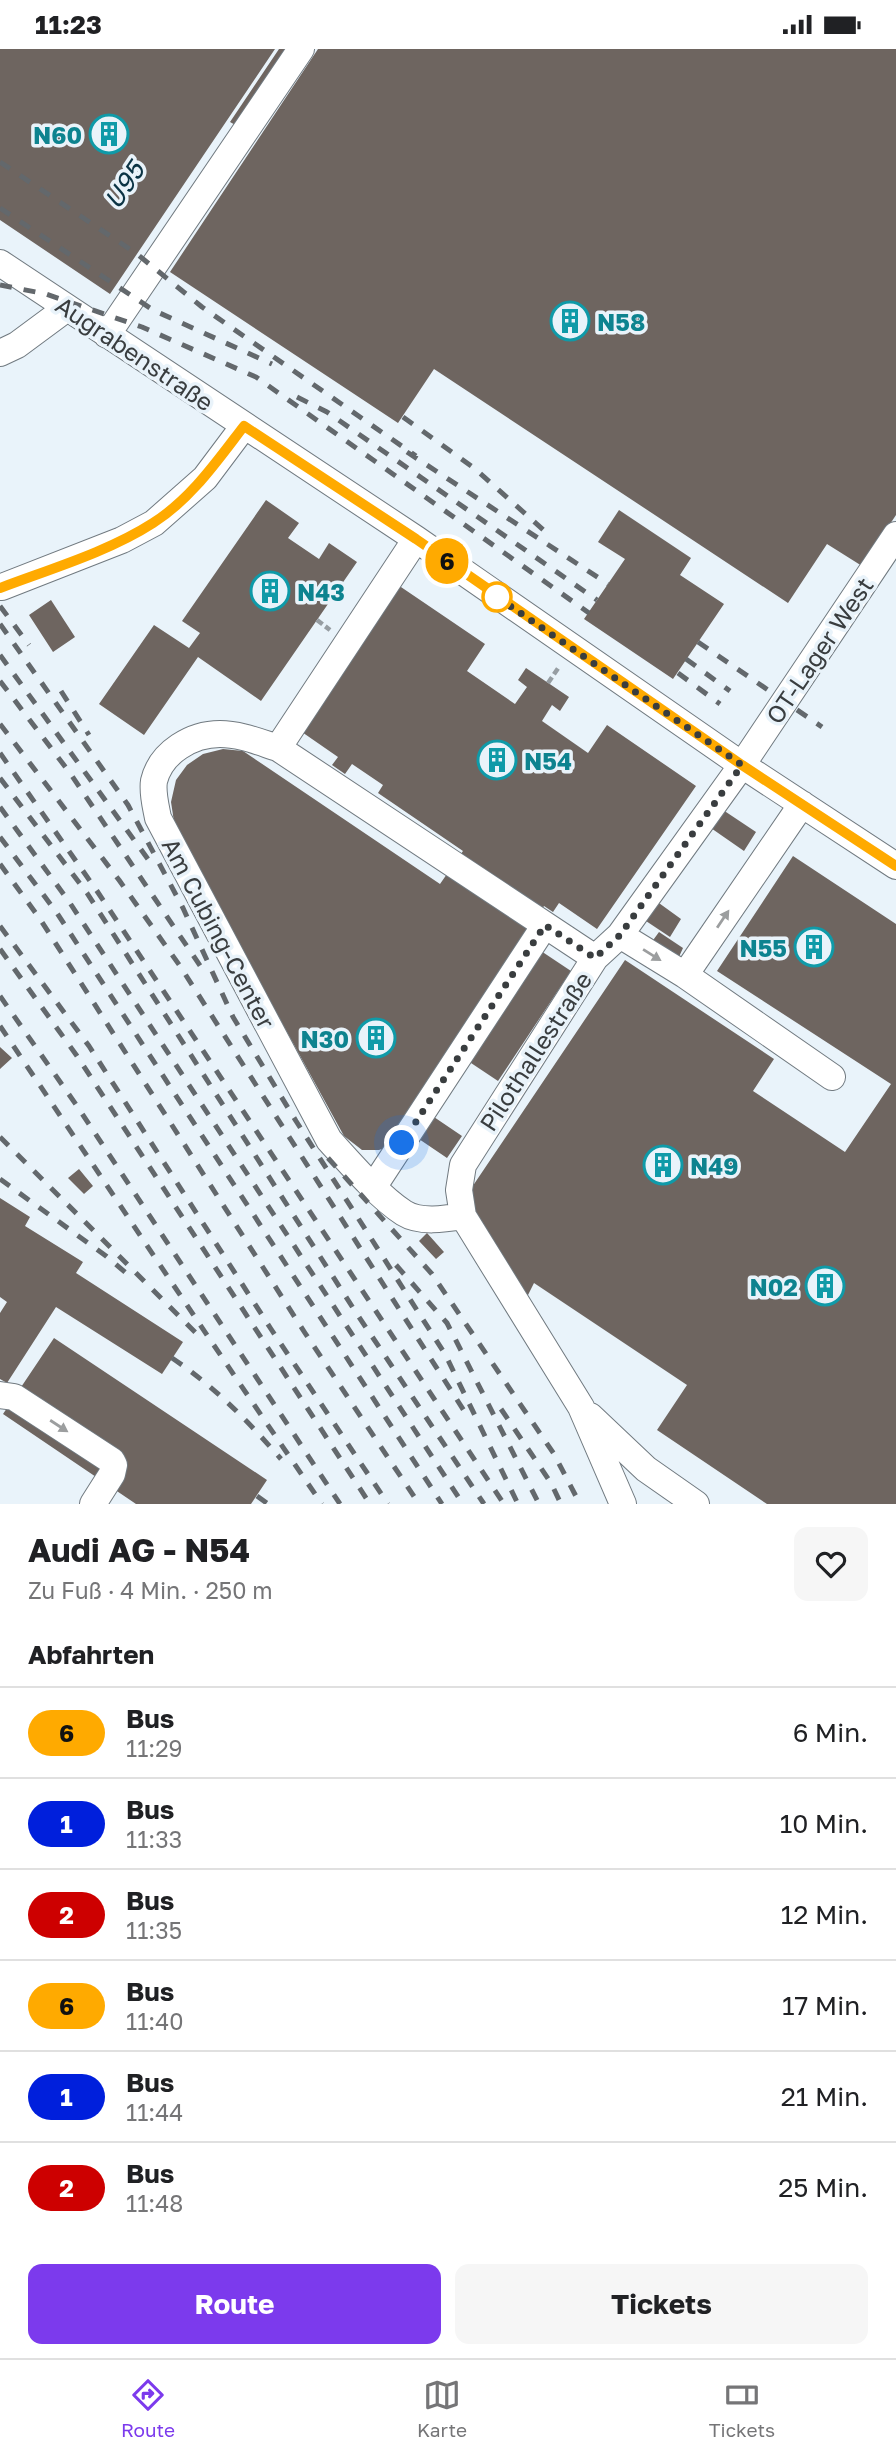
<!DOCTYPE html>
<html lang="de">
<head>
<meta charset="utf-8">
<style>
	body { margin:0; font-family:"Golos Text",sans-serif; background:#f6f6f6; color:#202124; height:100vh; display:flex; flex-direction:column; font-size:26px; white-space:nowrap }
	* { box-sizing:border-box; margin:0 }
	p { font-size:23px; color:#757577 }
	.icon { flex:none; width:38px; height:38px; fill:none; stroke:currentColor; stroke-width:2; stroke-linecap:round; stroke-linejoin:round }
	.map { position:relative; height:1455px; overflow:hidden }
	.sheet { display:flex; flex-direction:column; background:#fff; flex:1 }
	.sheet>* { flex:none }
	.badge { padding:0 14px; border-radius:23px; font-size:24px; line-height:46px }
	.you { position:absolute; width:35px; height:35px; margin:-18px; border:5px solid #fff; border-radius:50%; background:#1a73e8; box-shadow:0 0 0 10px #1a73e833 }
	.map>.badge { position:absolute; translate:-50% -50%; box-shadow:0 0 0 4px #fff }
	h2 { padding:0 28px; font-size:26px; line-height:63px }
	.round { display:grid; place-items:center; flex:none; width:74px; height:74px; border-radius:14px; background:#f6f6f6 }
	.overview { display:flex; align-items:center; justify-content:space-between; height:119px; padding:0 28px }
	h1 { font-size:33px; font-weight:700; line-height:52px }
	.cta { display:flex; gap:14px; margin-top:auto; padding:14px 28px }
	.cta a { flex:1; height:80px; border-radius:14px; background:#7c3aed; color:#fff; font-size:28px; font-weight:700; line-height:80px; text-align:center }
	.cta a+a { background:#f6f6f6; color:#202124 }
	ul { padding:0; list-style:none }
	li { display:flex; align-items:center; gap:21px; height:91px; padding:0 28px; border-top:2px solid #e0e0e0 }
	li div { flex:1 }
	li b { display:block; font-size:26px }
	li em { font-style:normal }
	li .badge { min-width:77px; font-weight:700; text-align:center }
	.status { display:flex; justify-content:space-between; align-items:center; height:49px; padding:0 35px; background:#fff; direction:ltr }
	.status svg { height:19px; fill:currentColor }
	.tabs { display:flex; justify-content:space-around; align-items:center; height:98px; border-top:2px solid #e0e0e0; background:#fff; font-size:19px; color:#757577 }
	.tabs a { display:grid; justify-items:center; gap:4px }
	.tabs .on { color:#7c3aed }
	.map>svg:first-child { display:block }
	.building { fill:#6e6560 }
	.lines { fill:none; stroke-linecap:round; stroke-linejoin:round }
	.minor-casing { stroke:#717a80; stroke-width:28 }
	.path { stroke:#969da2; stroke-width:4.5; stroke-dasharray:7 3.5; stroke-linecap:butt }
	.minor { stroke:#fff; stroke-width:26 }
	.rail { stroke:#63686c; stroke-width:5; stroke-dasharray:12 12; stroke-linecap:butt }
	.oneway { fill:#9c9e9f }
	.line-casing { stroke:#fff; stroke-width:16 }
	.line { stroke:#fa0; stroke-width:10 }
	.walk { stroke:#393d3f; stroke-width:7; stroke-dasharray:0 12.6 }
	.stop-dot { fill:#fff; stroke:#fa0; stroke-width:3.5 }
	.labels { text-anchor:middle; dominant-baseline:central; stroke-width:7; stroke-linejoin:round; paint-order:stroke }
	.culture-label { font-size:24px; font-weight:bold; fill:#0d838f; stroke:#e9f3fa; text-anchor:end }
	.street-label { font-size:24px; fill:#393d3f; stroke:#e9f3fa }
	.water-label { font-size:26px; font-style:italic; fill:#0b3445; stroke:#e9f3fa }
</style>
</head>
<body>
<div class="status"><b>11:23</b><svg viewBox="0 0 49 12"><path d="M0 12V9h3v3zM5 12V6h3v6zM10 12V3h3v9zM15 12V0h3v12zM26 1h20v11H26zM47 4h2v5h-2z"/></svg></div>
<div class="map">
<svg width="896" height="1455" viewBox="0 0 896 1455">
	<rect width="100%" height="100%" fill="#e9f3fa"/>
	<path class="building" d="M0 0H275L110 245 0 171Z
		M279 0H291L239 78 230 73Z
		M318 0H896V466L862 517 827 495 788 554 434 320 398 374 170 223Z
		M266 451 299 474 288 489 319 510 329 494 357 513 261 652 198 608 144 686 99 655 154 576 189 599 200 584 182 572Z
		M619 461 691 509 680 526 724 555 673 630 584 570 625 510 598 493Z
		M398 536 485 595 467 622 515 655 527 638 518 631 526 619 569 648 560 662 552 656 542 672 588 704 607 676 696 737 597 880 559 854 553 863 544 857 394 1096 379 1101H362L344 1087 175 779 171 753 176 731 187 716 203 705 223 700 243 702 440 835 463 802 378 744 383 736 352 715 345 725 332 716 338 708 299 681Z
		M51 551 75 588 53 603 29 566Z
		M720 759 756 783 744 802 708 777Z
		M793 807 896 875V1455H767L657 1381 687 1336 534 1234 526 1250 466 1147 625 911 774 1010 753 1042 845 1103 891 1035 717 922Z
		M652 849 681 870 670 888 640 868Z
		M659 883 683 899 678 910 651 894Z
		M541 902 571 922 498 1032 468 1012Z
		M0 998 12 1009 0 1020Z
		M431 1066 462 1087 447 1109 416 1088Z
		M79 1120 93 1137 84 1145 68 1129Z
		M0 1149 30 1168 25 1177 83 1213 76 1224 183 1293 162 1325 56 1258 7 1334 0 1330V1264L7 1253 0 1248Z
		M427 1184 444 1203 436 1210 419 1192Z
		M54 1289 267 1431 251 1455H136L3 1365Z"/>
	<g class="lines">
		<defs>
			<path id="minor" d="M0 214 416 490 742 716 896 817
				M107 286 301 0
				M0 304 17 296 67 259
				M416 490 278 699C259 693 240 685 220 685 192 685 161 703 154 732 152 744 156 758 158 769L329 1091C349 1113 379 1148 404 1164 420 1174 445 1170 463 1167
				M2 538 122 491 154 474 205 429 244 377
				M278 699 595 909
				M620 886 685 926 832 1028
				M685 926 802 755
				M374 1137 545 876
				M0 1346 14 1348 112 1412 114 1416 112 1425 93 1455
				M590 1367 646 1420 696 1455
				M623 1455 581 1358 463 1167 459 1141 463 1116 595 909 620 886 742 716 896 486"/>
		</defs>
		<use href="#minor" class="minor-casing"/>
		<path class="path" d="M317 571 330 581
			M548 634 559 618"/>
		<use href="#minor" class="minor"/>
		<path class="rail" d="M0 113 137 205 202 258 416 407
			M0 159 153 261 272 315
			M0 236 46 245 142 278 256 328 589 564
			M297 348 327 363 597 551
			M403 368 474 419 549 486
			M407 403 608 535
			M0 557 29 596
			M0 575 128 756 183 859 233 968 296 1072 445 1305 518 1455
			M698 593 822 678
			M0 606 150 813
			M686 610 730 642
			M678 624 720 655
			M0 632 70 724 203 921
			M61 642 89 686
			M0 675 119 831 180 917 468 1368
			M0 704 97 842 504 1455
			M0 729 87 844 355 1262 484 1455
			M0 758 70 854 463 1455
			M0 788 57 864 442 1455
			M0 815 40 870 305 1284 419 1455
			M0 877 89 997 271 1280 388 1455
			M0 900 77 1007 370 1455
			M0 947 77 1057 340 1455
			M0 977C107 1136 213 1297 322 1455
			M0 1088 200 1288
			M328 1109 432 1225 554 1405 580 1455
			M0 1130 106 1207 126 1224
			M396 1216 447 1274 539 1455
			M172 1309C215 1338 247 1371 281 1410
			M501 1360 551 1434 561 1455
			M257 1447 268 1455"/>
	</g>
	<defs><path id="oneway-solid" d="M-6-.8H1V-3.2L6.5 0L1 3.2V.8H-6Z" transform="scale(1.75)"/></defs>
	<g class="oneway">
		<use href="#oneway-solid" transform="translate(723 870) rotate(-56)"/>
		<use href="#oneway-solid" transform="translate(652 906) rotate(32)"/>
		<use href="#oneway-solid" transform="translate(59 1377) rotate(33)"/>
	</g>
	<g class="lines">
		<defs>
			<path id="line" d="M0 539C50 520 108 503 153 474 191 450 217 412 244 377L416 490 742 716 896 817"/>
		</defs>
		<use href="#line" class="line-casing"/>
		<use href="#line" class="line"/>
		<path class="walk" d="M402 1094 545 876 595 909 620 886 742 716 497 548"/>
	</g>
	<defs>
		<symbol id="building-ring" viewBox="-11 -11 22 22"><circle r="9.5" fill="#e9f3fa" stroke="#0f9aa8" stroke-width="1.5"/><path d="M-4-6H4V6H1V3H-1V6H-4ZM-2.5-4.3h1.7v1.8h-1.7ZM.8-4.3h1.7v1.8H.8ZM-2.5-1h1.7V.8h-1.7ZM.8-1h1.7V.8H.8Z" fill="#0f9aa8"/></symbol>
	</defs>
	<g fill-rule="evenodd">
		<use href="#building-ring" x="87" y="63" width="44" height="44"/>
		<use href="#building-ring" x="548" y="250" width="44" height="44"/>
		<use href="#building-ring" x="248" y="520" width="44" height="44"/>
		<use href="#building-ring" x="475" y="689" width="44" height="44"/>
		<use href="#building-ring" x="792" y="876" width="44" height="44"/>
		<use href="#building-ring" x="354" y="967" width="44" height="44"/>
		<use href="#building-ring" x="641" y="1094" width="44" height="44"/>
		<use href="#building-ring" x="803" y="1215" width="44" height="44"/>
	</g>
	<circle class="stop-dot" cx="497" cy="548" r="14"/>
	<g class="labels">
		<g class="culture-label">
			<text x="82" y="85">N60</text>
			<text x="597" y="272" text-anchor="start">N58</text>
			<text x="297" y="542" text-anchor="start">N43</text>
			<text x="524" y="711" text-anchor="start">N54</text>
			<text x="787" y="898">N55</text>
			<text x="349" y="989">N30</text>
			<text x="690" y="1116" text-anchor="start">N49</text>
			<text x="798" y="1237">N02</text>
		</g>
		<g class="street-label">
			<text transform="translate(135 304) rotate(34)">Augrabenstraße</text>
			<text transform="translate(819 601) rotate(-56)">OT-Lager West</text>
			<text transform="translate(219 884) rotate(62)">Am Cubing-Center</text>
			<text transform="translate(535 1002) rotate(-57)">Pilothallestraße</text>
		</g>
		<g class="water-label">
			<text transform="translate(124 136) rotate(-56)">U95</text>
		</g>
	</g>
</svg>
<div class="you" style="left:402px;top:1094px"></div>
<b class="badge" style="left:447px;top:512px;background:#fa0;color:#111">6</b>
</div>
<section class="sheet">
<div class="overview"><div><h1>Audi AG - N54</h1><p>Zu Fuß · 4 Min. · 250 m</p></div><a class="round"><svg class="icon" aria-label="heart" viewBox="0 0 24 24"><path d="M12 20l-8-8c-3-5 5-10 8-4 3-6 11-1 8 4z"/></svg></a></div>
<h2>Abfahrten</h2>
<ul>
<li><span class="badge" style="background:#fa0;color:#111">6</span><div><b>Bus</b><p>11:29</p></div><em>6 Min.</em></li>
<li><span class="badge" style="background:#001fdc;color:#fff">1</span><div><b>Bus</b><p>11:33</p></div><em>10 Min.</em></li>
<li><span class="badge" style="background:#cd0000;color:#fff">2</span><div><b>Bus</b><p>11:35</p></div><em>12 Min.</em></li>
<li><span class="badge" style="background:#fa0;color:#111">6</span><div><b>Bus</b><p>11:40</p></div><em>17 Min.</em></li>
<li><span class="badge" style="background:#001fdc;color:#fff">1</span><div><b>Bus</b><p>11:44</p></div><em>21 Min.</em></li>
<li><span class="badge" style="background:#cd0000;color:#fff">2</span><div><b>Bus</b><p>11:48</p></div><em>25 Min.</em></li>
</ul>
<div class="cta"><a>Route</a><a>Tickets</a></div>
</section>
<nav class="tabs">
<a class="on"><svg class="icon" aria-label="directions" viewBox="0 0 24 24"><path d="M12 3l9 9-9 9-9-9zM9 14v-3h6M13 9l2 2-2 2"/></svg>Route</a>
<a><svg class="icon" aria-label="map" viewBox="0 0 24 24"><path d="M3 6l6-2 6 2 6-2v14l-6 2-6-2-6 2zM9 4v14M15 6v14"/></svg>Karte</a>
<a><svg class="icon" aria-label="tickets" viewBox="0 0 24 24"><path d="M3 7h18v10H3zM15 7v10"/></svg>Tickets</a>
</nav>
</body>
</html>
